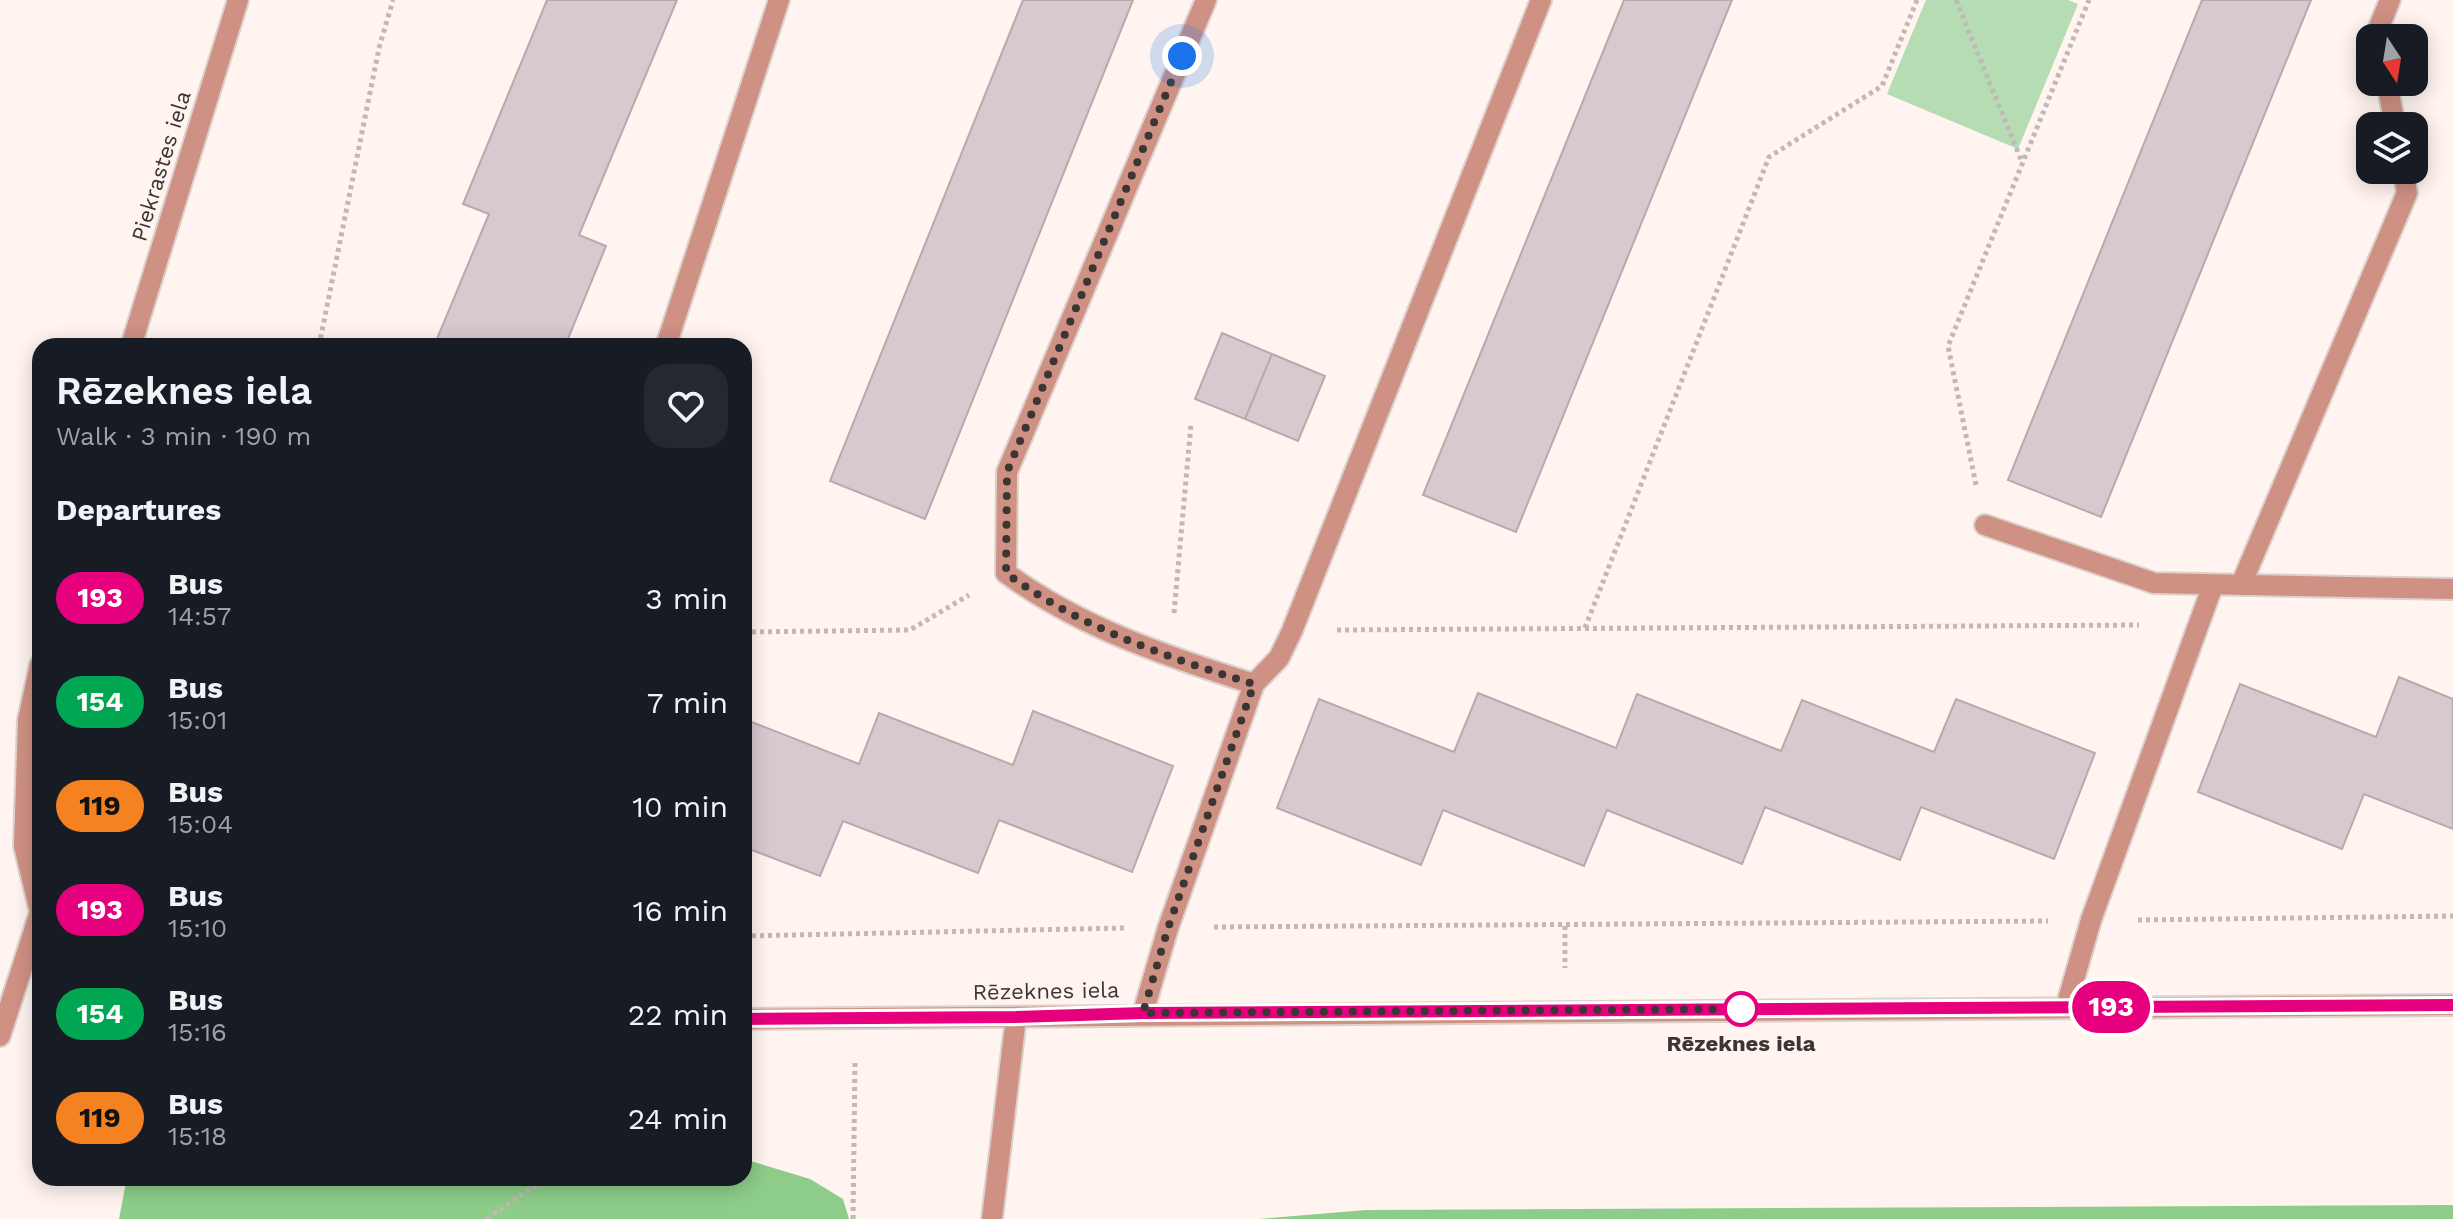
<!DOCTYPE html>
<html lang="en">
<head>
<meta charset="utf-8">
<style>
	body { margin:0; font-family:"Work Sans",sans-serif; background:#242831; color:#f1f3f6; height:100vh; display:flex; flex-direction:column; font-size:30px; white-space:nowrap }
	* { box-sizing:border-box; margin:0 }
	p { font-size:26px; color:#9ea1a6 }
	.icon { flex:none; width:44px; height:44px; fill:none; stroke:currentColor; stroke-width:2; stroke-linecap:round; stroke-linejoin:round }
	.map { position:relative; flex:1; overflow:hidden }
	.side { position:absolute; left:32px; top:338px; width:720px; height:848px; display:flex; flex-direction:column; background:#171b24; border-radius:24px; box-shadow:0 4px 20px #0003 }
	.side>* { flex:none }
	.badge { padding:0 16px; border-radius:26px; font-size:28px; line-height:52px }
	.needle { width:52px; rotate:168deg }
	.controls { position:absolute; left:2356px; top:24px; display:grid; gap:16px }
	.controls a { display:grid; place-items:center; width:72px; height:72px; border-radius:16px; background:#171b24; box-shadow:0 4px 20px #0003; font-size:40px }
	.you { position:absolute; width:40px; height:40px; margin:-20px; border:6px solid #fff; border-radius:50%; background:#1a73e8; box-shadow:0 0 0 12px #1a73e833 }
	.map>.badge { position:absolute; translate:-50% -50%; box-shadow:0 0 0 4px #fff }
	h2 { padding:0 24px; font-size:30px; line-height:72px }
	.round { display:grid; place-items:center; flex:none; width:84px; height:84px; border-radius:24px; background:#242831 }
	.overview { display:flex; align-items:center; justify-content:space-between; height:136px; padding:0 24px }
	h1 { font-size:38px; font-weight:600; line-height:60px }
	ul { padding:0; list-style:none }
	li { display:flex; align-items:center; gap:24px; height:104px; padding:0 24px }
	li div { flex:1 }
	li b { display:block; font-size:30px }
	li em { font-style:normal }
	li .badge { min-width:88px; font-weight:700; text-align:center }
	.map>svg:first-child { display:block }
	.green { fill:#b5dcb2 }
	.forest { fill:#8dcd89 }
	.building { fill:#d7c9ce; stroke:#b7aaaf; stroke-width:2 }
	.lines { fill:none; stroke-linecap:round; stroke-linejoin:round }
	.minor-casing { stroke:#dcd2cd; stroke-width:24 }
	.path { stroke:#c2b8b4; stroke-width:5; stroke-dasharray:4 4; stroke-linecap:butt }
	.minor { stroke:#cf9184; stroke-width:20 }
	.line-casing { stroke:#fff; stroke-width:18 }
	.line { stroke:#e6007e; stroke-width:12 }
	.walk { stroke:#3b3634; stroke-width:8; stroke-dasharray:0 14.4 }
	.stop-dot { fill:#fff; stroke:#e6007e; stroke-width:4 }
	.labels { text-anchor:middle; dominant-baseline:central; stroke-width:8; stroke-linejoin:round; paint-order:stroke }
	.street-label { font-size:22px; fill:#3b3634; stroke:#fff4ef }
	.stop-label { font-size:22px; font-weight:bold; fill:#3b3634; stroke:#fff4ef }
</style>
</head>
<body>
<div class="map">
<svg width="2453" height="1219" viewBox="0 0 2453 1219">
	<rect width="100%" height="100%" fill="#fff4ef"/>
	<path class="green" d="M1926 0H2068L2078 4 2018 149 1887 94Z"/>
	<path class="forest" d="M744 1159 810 1179 843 1199 849 1219H119L126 1182 130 1178H744Z
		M2453 1205V1219H1259L1366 1210Z"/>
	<path class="building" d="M547 0H677L579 235 606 246 565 346H434L489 214 463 204Z
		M1023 0H1133L925 519 830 481Z
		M1624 0H1732L1516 532 1423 495Z
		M2202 0H2311L2101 517 2008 480Z
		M1222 333 1272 354 1245 419 1195 399Z
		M1272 354 1325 376 1298 441 1245 419Z
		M2399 677 2453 699V829L2364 794 2342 849 2198 792 2240 684 2376 737Z
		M1478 693 1616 748 1637 694 1781 751 1802 700 1934 752 1956 699 2095 753 2054 859 1921 807 1900 860 1765 807 1742 864 1607 810 1584 866 1443 810 1421 865 1277 808 1319 699 1454 752Z
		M1033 711 1173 766 1132 872 999 820 978 873 843 821 820 876 744 847V719L859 764 879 713 1013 765Z"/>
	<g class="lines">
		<defs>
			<path id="minor" d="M1206 0 1007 472 1006 573C1079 627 1168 657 1254 684
				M2378 38 2377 32 2390 0
				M2387 82 2395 126
				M131 346 238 0
				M666 346 779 0
				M1985 525 2154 583 2453 589
				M2241 585 2407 193 2403 170
				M40 665 28 720 24 846 40 912
				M2066 1007 2091 920 2213 585
				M1143 1013 1168 928 1254 684 1279 658 1292 631 1541 0
				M744 1019 2453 1005
				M0 1036 40 912
				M992 1219 1016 1017"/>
		</defs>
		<use href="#minor" class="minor-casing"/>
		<path class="path" d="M1956 0 2022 162
			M319 346 379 48 393 0
			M1976 485 1948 346 2089 0
			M1174 613 1191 424
			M1585 628 1769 157 1882 86 1917 0
			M1337 630 2139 625
			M744 632 910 630 969 595
			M2138 920 2453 916
			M1565 926V968
			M1214 927 2048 921
			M744 936 1124 928
			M487 1219 545 1178
			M853 1219 855 1062"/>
		<use href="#minor" class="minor"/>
	</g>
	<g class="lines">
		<defs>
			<path id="line" d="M744 1019 1016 1017 1143 1013 2453 1005"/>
		</defs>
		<use href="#line" class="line-casing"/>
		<use href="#line" class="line"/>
		<path class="walk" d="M1182 56 1007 472 1006 573C1079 627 1168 658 1254 684L1168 928 1143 1013 1753 1009H1741"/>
	</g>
	<circle class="stop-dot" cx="1741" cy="1009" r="16"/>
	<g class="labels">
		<g class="street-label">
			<text transform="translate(161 166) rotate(-73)">Piekrastes iela</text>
			<text transform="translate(1046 991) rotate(-1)">Rēzeknes iela</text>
		</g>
		<g class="stop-label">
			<text x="1741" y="1043">Rēzeknes iela</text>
		</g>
	</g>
</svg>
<div class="controls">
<a><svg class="needle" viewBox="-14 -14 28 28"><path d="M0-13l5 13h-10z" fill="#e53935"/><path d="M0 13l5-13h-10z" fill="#9ea1a6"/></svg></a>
<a><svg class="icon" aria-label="layers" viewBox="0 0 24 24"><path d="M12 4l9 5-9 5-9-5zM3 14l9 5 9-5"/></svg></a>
</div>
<div class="you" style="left:1182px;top:56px"></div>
<b class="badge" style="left:2111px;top:1007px;background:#e6007e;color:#fff">193</b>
<section class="side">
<div class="overview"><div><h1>Rēzeknes iela</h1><p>Walk · 3 min · 190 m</p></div><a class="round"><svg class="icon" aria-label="heart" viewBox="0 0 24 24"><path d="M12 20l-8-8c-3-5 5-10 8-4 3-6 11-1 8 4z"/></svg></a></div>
<h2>Departures</h2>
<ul>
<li><span class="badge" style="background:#e6007e;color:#fff">193</span><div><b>Bus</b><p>14:57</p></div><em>3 min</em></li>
<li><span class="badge" style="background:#00a651;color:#fff">154</span><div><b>Bus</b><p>15:01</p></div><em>7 min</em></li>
<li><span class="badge" style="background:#f58220;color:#111">119</span><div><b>Bus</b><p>15:04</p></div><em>10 min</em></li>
<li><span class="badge" style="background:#e6007e;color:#fff">193</span><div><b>Bus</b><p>15:10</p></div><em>16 min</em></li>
<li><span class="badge" style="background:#00a651;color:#fff">154</span><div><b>Bus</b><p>15:16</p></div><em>22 min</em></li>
<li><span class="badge" style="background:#f58220;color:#111">119</span><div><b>Bus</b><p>15:18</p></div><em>24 min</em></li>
</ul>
</section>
</div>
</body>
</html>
